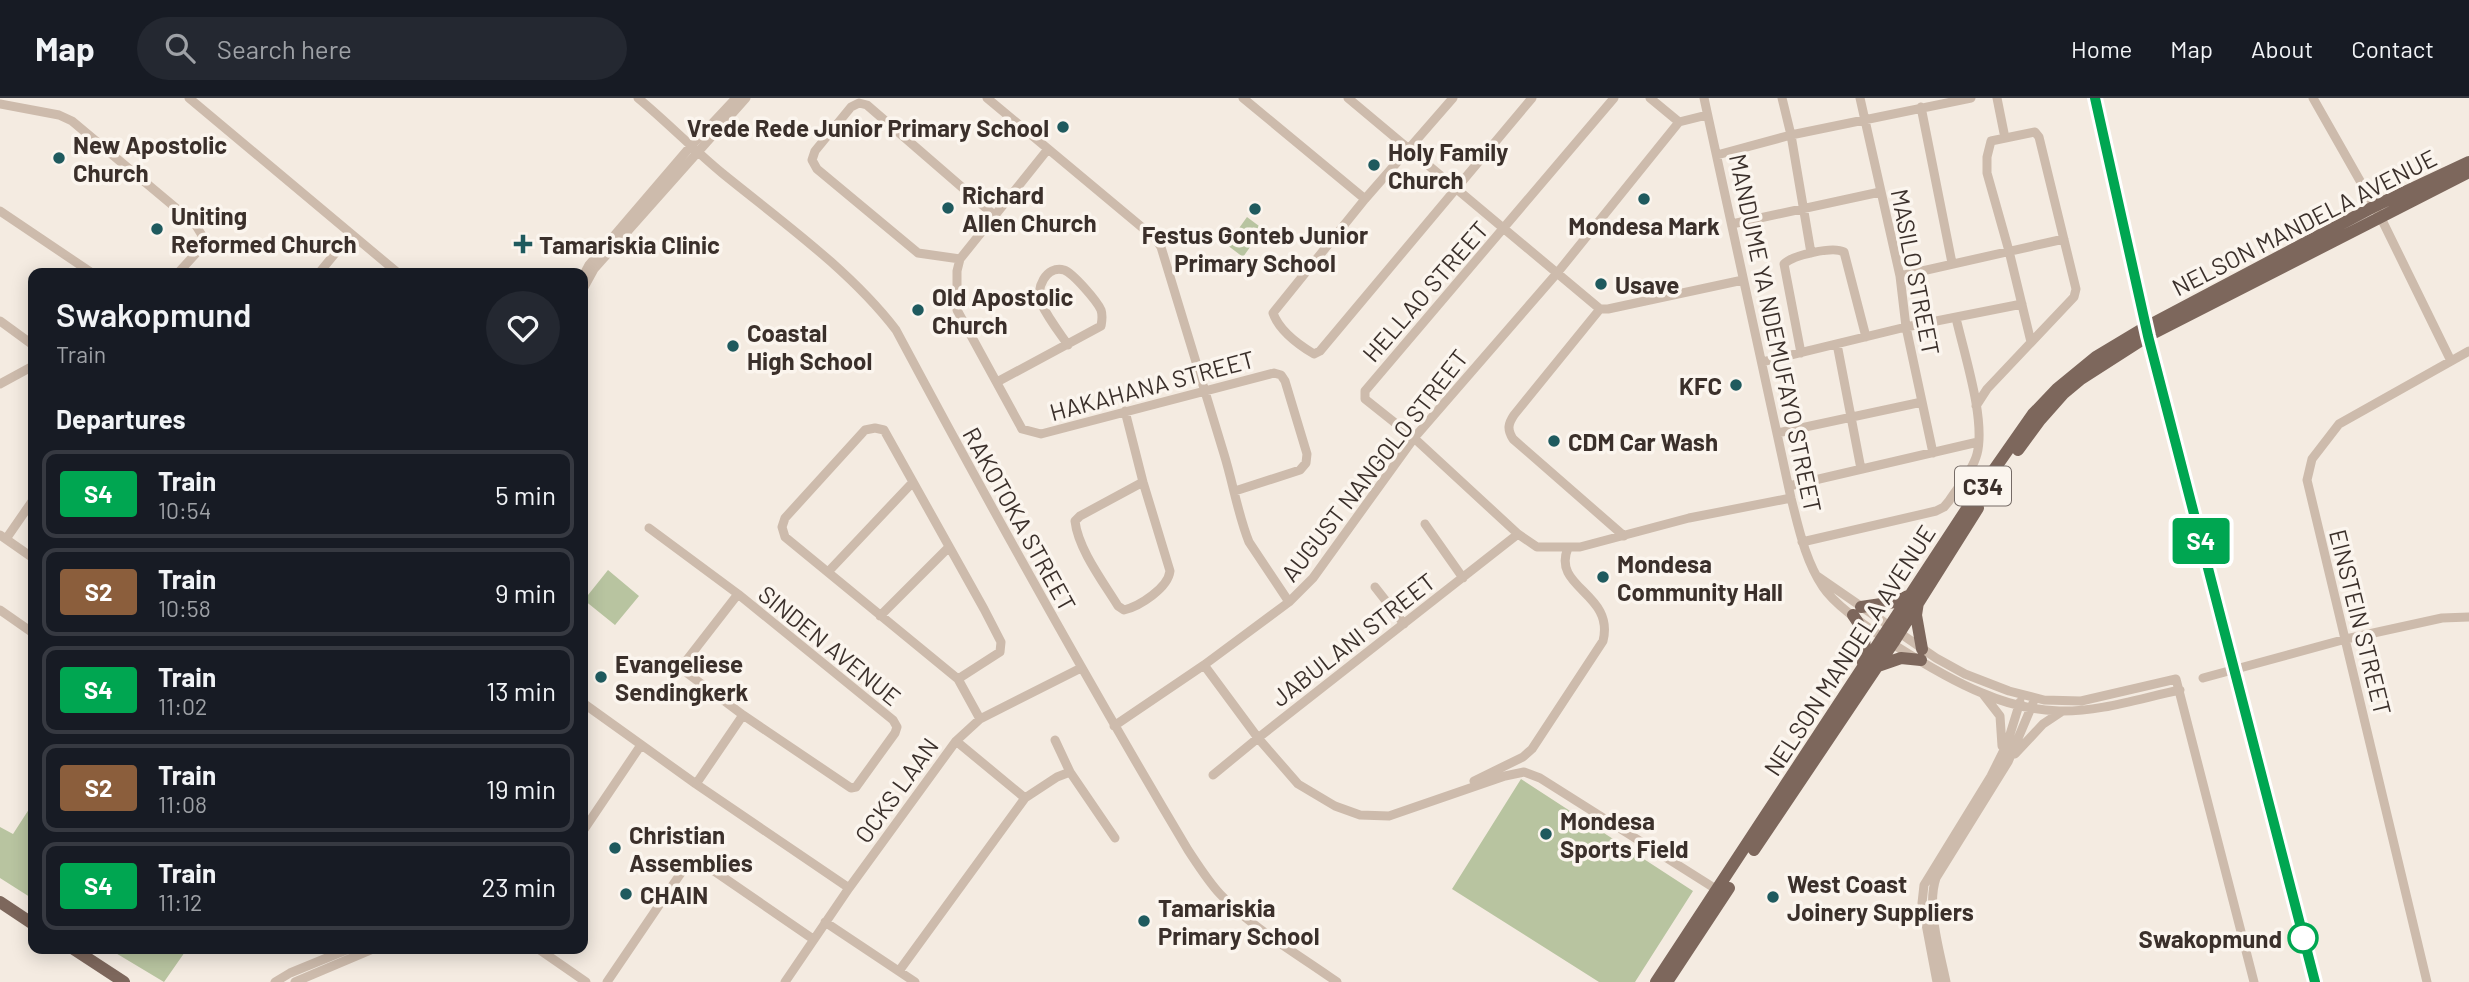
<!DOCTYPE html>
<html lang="en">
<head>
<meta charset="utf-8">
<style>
	body { margin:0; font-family:Barlow,sans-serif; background:#242831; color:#f1f3f6; height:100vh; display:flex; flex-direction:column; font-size:26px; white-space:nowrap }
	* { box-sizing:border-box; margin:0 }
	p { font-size:23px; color:#9ea1a6 }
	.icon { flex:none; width:38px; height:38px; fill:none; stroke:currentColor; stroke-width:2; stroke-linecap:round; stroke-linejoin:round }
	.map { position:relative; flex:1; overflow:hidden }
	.details { position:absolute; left:28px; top:170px; width:560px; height:686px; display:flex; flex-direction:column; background:#171b24; border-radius:14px; box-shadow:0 4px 18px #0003 }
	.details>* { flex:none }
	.badge { padding:0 14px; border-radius:5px; font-size:24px; line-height:46px }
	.map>.badge { position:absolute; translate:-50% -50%; box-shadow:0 0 0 4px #fff }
	h2 { padding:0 28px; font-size:26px; line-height:63px }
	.round { display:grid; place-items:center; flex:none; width:74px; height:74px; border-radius:37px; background:#242831 }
	.headline { display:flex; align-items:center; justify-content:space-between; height:119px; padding:0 28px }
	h1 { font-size:33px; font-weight:600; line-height:52px }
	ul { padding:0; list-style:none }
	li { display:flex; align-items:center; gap:21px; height:88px; margin:0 14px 10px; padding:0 14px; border:4px solid #363941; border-radius:14px }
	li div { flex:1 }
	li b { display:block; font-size:26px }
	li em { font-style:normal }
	li .badge { min-width:77px; font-weight:700; text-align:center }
	header { display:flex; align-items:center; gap:42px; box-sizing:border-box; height:98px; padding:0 35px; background:#171b24; border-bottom:2px solid #363941 }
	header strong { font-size:33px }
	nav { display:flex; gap:38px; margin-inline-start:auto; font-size:24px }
	.search { width:490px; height:63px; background:#242831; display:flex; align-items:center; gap:18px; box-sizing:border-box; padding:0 24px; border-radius:38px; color:#9ea1a6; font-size:26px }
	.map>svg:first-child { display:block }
	.green { fill:#b8c4a0 }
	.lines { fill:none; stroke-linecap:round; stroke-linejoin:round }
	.minor { stroke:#cdbbac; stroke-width:9 }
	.major { stroke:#7d675c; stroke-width:12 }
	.rail-casing { stroke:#3b302b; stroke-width:5 }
	.rail { stroke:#fbf5ee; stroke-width:2.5; stroke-dasharray:8; stroke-linecap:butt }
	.line-casing { stroke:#fff; stroke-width:16 }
	.line { stroke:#00a651; stroke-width:10 }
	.poi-dot { fill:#1f5a5e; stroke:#fbf5ee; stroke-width:2.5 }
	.stop-dot { fill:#fff; stroke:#00a651; stroke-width:3.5 }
	.labels { text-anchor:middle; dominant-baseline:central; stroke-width:7; stroke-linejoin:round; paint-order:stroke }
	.shield { fill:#fbf5ee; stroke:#756b66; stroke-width:2 }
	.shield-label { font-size:23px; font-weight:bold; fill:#3b302b }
	.poi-label { font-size:24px; font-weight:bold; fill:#3b302b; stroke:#fbf5ee; text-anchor:start }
	.street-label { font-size:24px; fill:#3b302b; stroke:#fbf5ee }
	.stop-label { font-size:24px; font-weight:bold; fill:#3b302b; stroke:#fbf5ee; text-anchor:end }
</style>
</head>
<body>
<header>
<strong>Map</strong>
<div class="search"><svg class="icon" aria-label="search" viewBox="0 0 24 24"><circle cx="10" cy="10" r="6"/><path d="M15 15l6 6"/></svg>Search here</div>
<nav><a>Home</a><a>Map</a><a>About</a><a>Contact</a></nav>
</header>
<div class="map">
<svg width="2469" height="884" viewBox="0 0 2469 884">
	<rect width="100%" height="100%" fill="#f4ebe1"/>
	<path class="green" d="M1247 119 1263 131 1243 159 1227 147Z
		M608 472 639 498 615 527 584 502Z
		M1521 681 1693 793 1635 884H1599L1452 791Z
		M33 705V801L0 780V729L13 736Z
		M109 851H187L164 884Z"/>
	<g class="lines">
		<path class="minor" d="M189 0 398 175
			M638 0C667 24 693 51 722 75 781 123 850 172 896 232 990 408 1086 581 1188 752 1198 767 1208 783 1220 796 1253 831 1298 856 1337 884
			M987 0 1156 141 1161 149C1182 218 1203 287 1224 356 1233 385 1238 417 1249 444L1289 504
			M1243 0 1365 101
			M1348 0 1600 211H1608L1743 182
			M1453 0 1365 101 1273 215C1279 232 1299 247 1314 256L1320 253 1532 0
			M1614 0 1365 293V301L1414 340 1518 436 1537 449H1580L1689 420 1791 400
			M1650 0 1679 24 1707 17
			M1704 0 1791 400C1799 431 1805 462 1823 489 1844 521 1945 580 1982 595 2005 605 2033 612 2059 613 2099 614 2141 600 2180 592
			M1782 0 1791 37 1811 155
			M1860 0 1900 178 1906 229 1933 355
			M1997 0 2005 40
			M2313 0 2380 118 2451 263
			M0 6 59 17 72 23 195 126 203 139 199 152 178 175
			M1921 9 1952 165
			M1048 51 960 161 957 173V212L1022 331 1041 336 1274 275 1281 277 1285 283 1307 356 1306 365 1300 372 1235 393
			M1717 57 1791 37 1971 0
			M0 113 92 175
			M1732 126 1880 94
			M960 161 918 155 817 71 812 62 815 53 851 9 859 5 867 7 994 117
			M319 175 351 136
			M583 178 589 167 690 49 736 0
			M1900 178 2064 141
			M583 191 594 171 746 0
			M1600 211 1514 317C1508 326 1507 331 1513 341L1624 438
			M0 223 33 247
			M1837 246 1861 371
			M1801 255 1784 166C1793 157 1833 148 1844 154L1866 239
			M1762 264 1906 229 2022 206
			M997 284 1101 228C1102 222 1103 218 1101 212 1097 203 1073 175 1064 172 1046 167 1035 191 1041 205 1048 220 1059 234 1068 247
			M0 286 33 268
			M1976 308 1987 291 2074 199 2076 191 2039 39 2035 34 1991 43 1987 59V75L2009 153 2031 244
			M1125 313 1143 384 1170 473C1168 490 1140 508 1124 512L1118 508C1104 485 1078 451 1075 423L1080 418 1143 384
			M1777 335 1922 304
			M1789 388 1978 344
			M1425 426 1463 480
			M649 430 738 496 893 622 897 629 895 635 856 689 851 690 743 617 696 686
			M0 437 33 460
			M6 441 33 402
			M1802 444 1936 413 1944 409 1949 403C1958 389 1973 372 1977 356 1986 322 1964 255 1956 220
			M828 474 913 384
			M1817 478 1936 560 1965 576 2009 593 2044 602 2081 603 2176 581 2254 884
			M1375 489 1404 526
			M738 496 686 563 687 575 743 617
			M0 512 33 535
			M880 518 949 449
			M1204 567 1258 640 1298 686 1335 708 1360 717 1389 718 1505 678 1524 674 1540 680 1719 793
			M2203 580 2346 541 2442 520 2469 519
			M958 581 1000 554 1001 544 984 511 884 332 875 330 865 332 785 420 782 429 785 439 958 581 980 621
			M1983 596 2000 618 2002 648
			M583 605 696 686 849 790
			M1114 628 1204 567 1289 504 1313 480 1414 340 1558 174 1679 24
			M1055 642 1070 674
			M956 643 1025 700
			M2015 656 2043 626 2061 614
			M1213 677 1258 640 1518 436
			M1474 683 1523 659 1532 651 1603 543C1615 495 1551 490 1568 450
			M583 733 641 647
			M825 824 915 884
			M537 850 586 884
			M899 873 1025 700 1057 679 1070 674 1115 740
			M275 884 290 875 351 850
			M295 884 375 850
			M607 884 685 769 692 763 701 764 813 841
			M785 884 849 790 956 643 980 621 1081 570
			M1937 884 1922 805 1924 787 1991 678 2007 646 2020 604
			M1946 884C1940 854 1926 809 1936 780L2008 664 2033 605
			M2427 884 2307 382 2312 361 2339 326 2469 253"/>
		<path class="major" d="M2018 352 2040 322 2063 296 2081 281 2148 238 2469 74
			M1918 504 1916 517 1922 551
			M1861 509 1895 504 1908 498
			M1853 517C1864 532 1867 546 1863 565
			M1875 569 1901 560 1921 562
			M1754 752 1893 545 1978 410
			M0 804 33 826
			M72 850 124 884
			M1656 884 1970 406 2033 316 2057 291 2096 259 2146 229 2375 108 2469 64
			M1667 884 1729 790"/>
		<defs>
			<path id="rail" d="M2095 0 2148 238 2315 884"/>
		</defs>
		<use href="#rail" class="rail-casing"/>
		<use href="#rail" class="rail"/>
	</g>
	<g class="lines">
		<defs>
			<path id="line" d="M2095 0 2148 238 2315 884"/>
		</defs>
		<use href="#line" class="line-casing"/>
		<use href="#line" class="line"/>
	</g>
	<g class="poi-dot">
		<circle cx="1063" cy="29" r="7"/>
		<circle cx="59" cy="60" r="7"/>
		<circle cx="1374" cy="67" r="7"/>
		<circle cx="1644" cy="101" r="7"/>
		<circle cx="948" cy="110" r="7"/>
		<circle cx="1255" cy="111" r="7"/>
		<circle cx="157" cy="131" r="7"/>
		<path d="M519.5 135.5h7v7h7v7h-7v7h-7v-7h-7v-7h7z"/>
		<circle cx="1601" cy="186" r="7"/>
		<circle cx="918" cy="212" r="7"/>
		<circle cx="733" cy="248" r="7"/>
		<circle cx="1736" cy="287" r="7"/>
		<circle cx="1554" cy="343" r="7"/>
		<circle cx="1603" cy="479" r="7"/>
		<circle cx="601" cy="579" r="7"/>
		<circle cx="1546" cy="736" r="7"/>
		<circle cx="615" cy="750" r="7"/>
		<circle cx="626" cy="796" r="7"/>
		<circle cx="1773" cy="799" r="7"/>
		<circle cx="1144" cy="823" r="7"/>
	</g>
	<circle class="stop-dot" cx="2303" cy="840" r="14"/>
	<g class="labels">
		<rect class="shield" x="1955" y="368.5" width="56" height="39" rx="5"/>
		<g class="shield-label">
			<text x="1983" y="388">C34</text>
		</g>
		<g class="poi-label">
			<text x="1049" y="29" text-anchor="end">Vrede Rede Junior Primary School</text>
			<text x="73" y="46">New Apostolic<tspan x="73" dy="28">Church</tspan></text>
			<text x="1388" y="53">Holy Family<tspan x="1388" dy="28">Church</tspan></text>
			<text x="962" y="96">Richard<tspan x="962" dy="28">Allen Church</tspan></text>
			<text x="171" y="117">Uniting<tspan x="171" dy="28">Reformed Church</tspan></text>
			<text x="1644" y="127" text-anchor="middle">Mondesa Mark</text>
			<text x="1255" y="136" text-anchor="middle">Festus Gonteb Junior<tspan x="1255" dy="28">Primary School</tspan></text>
			<text x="539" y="146">Tamariskia Clinic</text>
			<text x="1615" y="186">Usave</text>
			<text x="932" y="198">Old Apostolic<tspan x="932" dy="28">Church</tspan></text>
			<text x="747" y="234">Coastal<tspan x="747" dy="28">High School</tspan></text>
			<text x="1722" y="287" text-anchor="end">KFC</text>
			<text x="1568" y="343">CDM Car Wash</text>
			<text x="1617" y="465">Mondesa<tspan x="1617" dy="28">Community Hall</tspan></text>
			<text x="615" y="565">Evangeliese<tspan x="615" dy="28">Sendingkerk</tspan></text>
			<text x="1560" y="722">Mondesa<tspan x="1560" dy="28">Sports Field</tspan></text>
			<text x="629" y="736">Christian<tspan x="629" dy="28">Assemblies</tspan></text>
			<text x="1787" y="785">West Coast<tspan x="1787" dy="28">Joinery Suppliers</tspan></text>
			<text x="640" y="796">CHAIN</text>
			<text x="1158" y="809">Tamariskia<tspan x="1158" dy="28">Primary School</tspan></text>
		</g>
		<g class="street-label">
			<text transform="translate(2304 124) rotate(-27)">NELSON MANDELA AVENUE</text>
			<text transform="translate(1916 174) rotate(79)">MASILO STREET</text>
			<text transform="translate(1425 193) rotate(-49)">HELLAO STREET</text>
			<text transform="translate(1776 235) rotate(78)">MANDUME YA NDEMUFAYO STREET</text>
			<text transform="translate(1152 287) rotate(-15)">HAKAHANA STREET</text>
			<text transform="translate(1374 367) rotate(-52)">AUGUST NANGOLO STREET</text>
			<text transform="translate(1020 421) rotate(61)">RAKOTOKA STREET</text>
			<text transform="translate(2361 524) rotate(76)">EINSTEIN STREET</text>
			<text transform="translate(1353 541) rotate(-38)">JABULANI STREET</text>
			<text transform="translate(830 547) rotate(39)">SINDEN AVENUE</text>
			<text transform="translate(1849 552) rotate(-57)">NELSON MANDELA AVENUE</text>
			<text transform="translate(896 692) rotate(-54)">OCKS LAAN</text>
		</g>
		<g class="stop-label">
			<text x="2282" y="840">Swakopmund</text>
		</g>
	</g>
</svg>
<b class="badge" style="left:2201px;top:443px;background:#00a651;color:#fff">S4</b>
<section class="details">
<div class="headline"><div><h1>Swakopmund</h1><p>Train</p></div><a class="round"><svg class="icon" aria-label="heart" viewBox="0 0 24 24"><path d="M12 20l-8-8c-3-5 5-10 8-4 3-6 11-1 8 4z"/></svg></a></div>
<h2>Departures</h2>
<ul>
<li><span class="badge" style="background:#00a651;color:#fff">S4</span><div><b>Train</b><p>10:54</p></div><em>5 min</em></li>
<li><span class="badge" style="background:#8b5e3c;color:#fff">S2</span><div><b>Train</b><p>10:58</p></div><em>9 min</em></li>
<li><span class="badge" style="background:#00a651;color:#fff">S4</span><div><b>Train</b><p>11:02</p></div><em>13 min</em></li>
<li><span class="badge" style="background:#8b5e3c;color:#fff">S2</span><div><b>Train</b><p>11:08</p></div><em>19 min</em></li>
<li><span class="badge" style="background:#00a651;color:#fff">S4</span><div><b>Train</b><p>11:12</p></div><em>23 min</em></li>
</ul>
</section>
</div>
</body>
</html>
